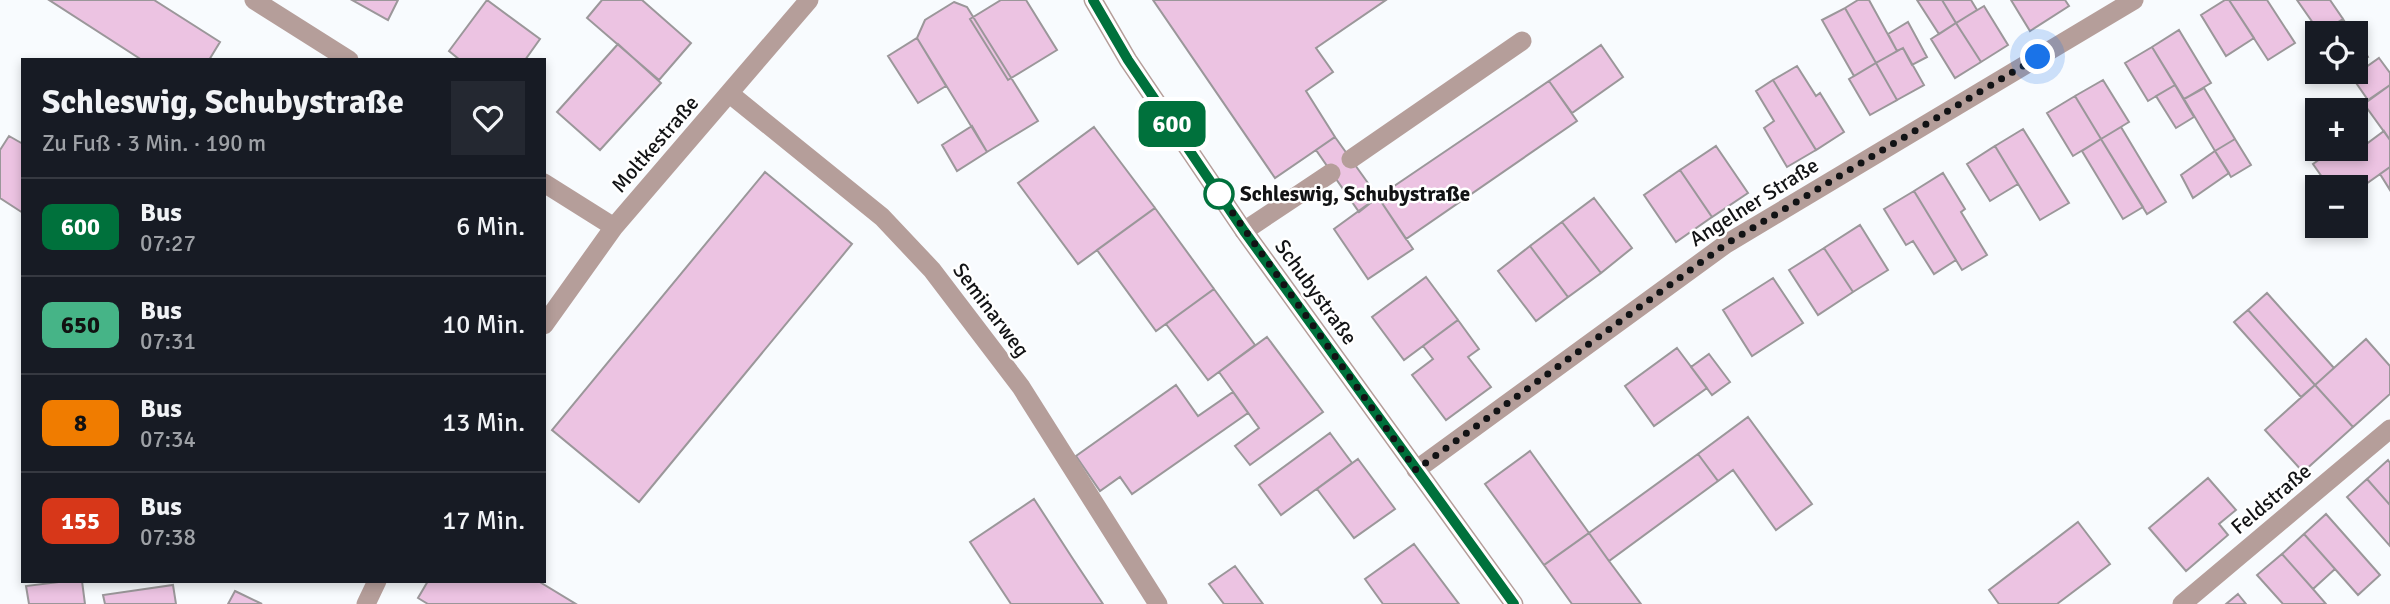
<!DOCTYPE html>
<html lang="de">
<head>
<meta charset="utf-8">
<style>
	body { margin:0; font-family:Signika,sans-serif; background:#242831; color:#f1f3f6; height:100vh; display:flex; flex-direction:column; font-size:26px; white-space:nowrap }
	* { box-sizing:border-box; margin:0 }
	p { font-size:23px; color:#9ea1a6 }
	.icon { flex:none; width:38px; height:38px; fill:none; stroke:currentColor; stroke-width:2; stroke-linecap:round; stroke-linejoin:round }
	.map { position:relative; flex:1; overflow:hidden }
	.drawer { position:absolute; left:21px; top:58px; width:525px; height:525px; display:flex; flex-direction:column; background:#171b24; border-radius:0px; box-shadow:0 4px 10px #0003 }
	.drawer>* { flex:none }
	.badge { padding:0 14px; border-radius:10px; font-size:24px; line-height:46px }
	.buttons { position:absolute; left:2305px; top:21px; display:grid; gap:14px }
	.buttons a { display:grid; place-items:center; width:63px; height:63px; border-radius:0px; background:#171b24; box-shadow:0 4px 10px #0003; font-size:35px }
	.you { position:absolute; width:35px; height:35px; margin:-18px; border:5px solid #fff; border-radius:50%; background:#1a73e8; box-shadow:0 0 0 10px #1a73e833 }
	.map>.badge { position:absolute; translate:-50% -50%; box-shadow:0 0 0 4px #fff }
	.round { display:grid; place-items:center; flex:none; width:74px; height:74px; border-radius:0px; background:#242831 }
	.summary { display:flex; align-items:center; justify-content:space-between; height:119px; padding:0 21px }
	h1 { font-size:33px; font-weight:800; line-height:52px }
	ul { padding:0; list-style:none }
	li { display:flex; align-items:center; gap:21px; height:98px; padding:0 21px; border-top:2px solid #363941 }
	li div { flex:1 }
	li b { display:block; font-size:26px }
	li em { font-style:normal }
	li .badge { min-width:77px; font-weight:700; text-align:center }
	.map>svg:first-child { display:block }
	.building { fill:#ecc3e2; stroke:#9b979a; stroke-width:2 }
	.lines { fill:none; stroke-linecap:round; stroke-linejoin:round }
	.service { stroke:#b59e9a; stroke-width:19 }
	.minor { stroke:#b59e9a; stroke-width:19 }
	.tertiary { stroke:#b59e9a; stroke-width:19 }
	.line-casing { stroke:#fff; stroke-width:16 }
	.line { stroke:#00713c; stroke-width:10 }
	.walk { stroke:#121315; stroke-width:7; stroke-dasharray:0 12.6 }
	.stop-dot { fill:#fff; stroke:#00713c; stroke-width:3.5 }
	.labels { text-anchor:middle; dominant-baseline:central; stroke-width:5; stroke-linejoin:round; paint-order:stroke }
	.street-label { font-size:21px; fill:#121315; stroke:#fff }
	.stop-label { font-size:21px; font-weight:bold; fill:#121315; stroke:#fff; text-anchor:start }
</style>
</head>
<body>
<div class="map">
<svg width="2390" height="604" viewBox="0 0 2390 604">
	<rect width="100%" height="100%" fill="#f8fbfe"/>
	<path class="building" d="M49 0H154L220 42 209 60H142Z
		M352 0H398L388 20Z
		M487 0 540 39 525 60H460L449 51Z
		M602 0H642L691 43 659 80 587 18Z
		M1001 0H1026L1057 50 1008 80 970 19Z
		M1153 0H1386L1316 48 1333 72 1306 91 1335 137 1275 178Z
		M1858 0H1869L1897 51 1876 63 1845 8Z
		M1917 0H1942L1956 23 1939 34Z
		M1942 0H1971L1977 10 1956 23Z
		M2011 0H2065L2069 6 2030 31Z
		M2225 0H2229L2254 38 2226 56 2201 15Z
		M2229 0H2267L2295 43 2268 60Z
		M2297 0H2330L2343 19 2320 33Z
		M954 2 967 7 1038 121 987 152 917 38 925 20Z
		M1984 6 2008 45 1981 62 1956 23Z
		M1845 8 1876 63 1854 76 1822 20Z
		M2343 19 2352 33H2323Z
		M1908 22 1927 57 1912 65 1903 48 1897 51 1888 34Z
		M1956 23 1981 62 1955 78 1931 39Z
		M2179 30 2211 83 2184 99 2152 47Z
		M2317 37V56L2308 43Z
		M917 38 946 86 918 103 888 56Z
		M2356 38 2368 57 2356 65Z
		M618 44 661 83 600 150 557 112Z
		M1601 45 1623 77 1572 113 1549 81Z
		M2152 47 2175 85 2148 101 2125 63Z
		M1903 48 1924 85 1897 100 1876 63Z
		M2379 58 2390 73V85L2368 100 2352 77Z
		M1876 63 1897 100 1870 115 1849 79Z
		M1797 66 1816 96 1820 93 1844 132 1816 150 1773 80Z
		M2328 72H2346L2333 80Z
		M1773 80 1816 150 1787 167 1764 128 1774 121 1756 91Z
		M2103 80 2129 122 2101 139 2075 96Z
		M1549 81 1577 121 1406 239 1378 197Z
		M2175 85 2194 117 2176 128 2156 96Z
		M2390 85V140L2364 104Z
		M2204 88 2235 139 2215 151 2184 99Z
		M2075 96 2101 139 2073 156 2047 113Z
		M972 126 987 152 957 171 942 145Z
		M1094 127 1155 208 1078 264 1018 183Z
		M2121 127 2166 202 2147 214 2101 139Z
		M2023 129 2069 203 2040 220 1995 146Z
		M2384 131 2390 140V167L2356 191V187H2329L2313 164 2334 149H2338L2346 159Z
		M9 136 23 144V213L0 198V150Z
		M1335 137 1378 197 1359 212 1316 150Z
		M2101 139 2143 207 2123 219 2082 151Z
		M2235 139 2251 165 2231 177 2215 151Z
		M1716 146 1748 193 1712 217 1680 170Z
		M1995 146 2018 184 1990 201 1967 164Z
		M2215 151 2229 173 2193 198 2181 175Z
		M2390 167V190L2380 174Z
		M1680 170 1712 217 1676 242 1644 195Z
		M765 172 852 244 639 502 552 430Z
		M1943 173 1965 209 1961 212 1987 255 1962 270 1914 191Z
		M1914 191 1956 260 1934 274 1913 241 1906 245 1884 209Z
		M1378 197 1413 249 1368 279 1334 229Z
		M1594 198 1632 248 1601 273 1562 222Z
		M1155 208 1214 289 1156 331 1097 250Z
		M1562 222 1601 273 1568 297 1530 246Z
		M1860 225 1888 270 1853 292 1824 248Z
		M1530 246 1568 297 1536 321 1498 271Z
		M1824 248 1853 292 1818 315 1789 270Z
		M1426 277 1458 320 1404 360 1372 317Z
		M1773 278 1803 323 1752 356 1723 310Z
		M1214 289 1255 345 1208 380 1166 324Z
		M2267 293 2334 368 2315 385 2248 310Z
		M2248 310 2315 385 2301 397 2234 322Z
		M1458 320 1479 349 1468 357 1491 387 1446 420 1412 375 1433 359 1423 346Z
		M1267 337 1323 412 1250 465 1235 446 1259 428 1219 372Z
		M2366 339 2390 366V394L2353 427 2315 385Z
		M1677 348 1707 388 1654 426 1625 386Z
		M1709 354 1730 382 1712 395 1691 367Z
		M1176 385 1198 416 1233 392 1248 413 1132 494 1120 477 1100 491 1076 456Z
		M2315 385 2353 427 2303 472 2265 430Z
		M1748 417 1812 504 1776 530 1733 470 1718 481 1698 454Z
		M1330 433 1352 463 1281 515 1259 485Z
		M1530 451 1589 533 1544 565 1485 484Z
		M1698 454 1718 481 1609 561 1589 533Z
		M1358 459 1395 509 1354 538 1317 489Z
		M2388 460 2390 463V505L2367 479Z
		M2208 478 2236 510 2219 524 2228 535 2186 571 2149 528Z
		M2367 479 2390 505V546L2347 497Z
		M1034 499 1073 559 1103 604H1011L970 542Z
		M2326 514 2380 575 2358 595 2304 534Z
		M2078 522 2110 564 2057 604H1999L1989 590Z
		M1589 533 1609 561 1641 604H1572L1544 565Z
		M2304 534 2335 569 2313 589 2282 554Z
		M1414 544 1459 604H1383L1365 579Z
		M2282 554 2313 589 2326 604H2283L2257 575Z
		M1235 566 1263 604H1224L1209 584Z
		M67 581H82L85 604H29L26 586Z
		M428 581H538L576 604H428L418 598Z
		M173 585 176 604H105L103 595Z
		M235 591 262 604H228Z
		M2238 594 2246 604H2226Z"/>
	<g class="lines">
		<path class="service" d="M1351 159 1522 41
			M1244 231 1331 173"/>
		<path class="minor" d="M254 0 349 60
			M730 94 882 217 932 270 1021 387 1158 604
			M544 183 614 227
			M544 325 614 227 809 0
			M1416 470 1726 244 2134 0
			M366 604 377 581
			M2182 604 2390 429"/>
		<path class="tertiary" d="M1093 0 1128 60 1244 231 1514 604"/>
	</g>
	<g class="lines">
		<defs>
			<path id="line" d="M1093 0 1128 60 1244 231 1514 604"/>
		</defs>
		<use href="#line" class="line-casing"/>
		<use href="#line" class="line"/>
		<path class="walk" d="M1219 194 1215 188 1416 470 1726 244 2038 57"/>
	</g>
	<circle class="stop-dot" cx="1219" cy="194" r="14"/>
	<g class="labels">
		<g class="street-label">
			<text transform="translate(655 144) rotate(-49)">Moltkestraße</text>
			<text transform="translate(1754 202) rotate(-32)">Angelner Straße</text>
			<text transform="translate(1316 292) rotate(54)">Schubystraße</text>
			<text transform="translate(991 310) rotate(53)">Seminarweg</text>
			<text transform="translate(2271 499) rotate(-40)">Feldstraße</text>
		</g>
		<g class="stop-label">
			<text x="1240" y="194">Schleswig, Schubystraße</text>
		</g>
	</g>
</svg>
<div class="buttons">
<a><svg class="icon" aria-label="locate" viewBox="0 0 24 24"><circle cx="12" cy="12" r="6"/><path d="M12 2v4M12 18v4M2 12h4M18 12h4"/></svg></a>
<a>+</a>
<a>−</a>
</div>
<div class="you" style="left:2038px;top:57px"></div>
<b class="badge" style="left:1172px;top:124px;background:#00713c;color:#fff">600</b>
<section class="drawer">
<div class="summary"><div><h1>Schleswig, Schubystraße</h1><p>Zu Fuß · 3 Min. · 190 m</p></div><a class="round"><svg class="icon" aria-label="heart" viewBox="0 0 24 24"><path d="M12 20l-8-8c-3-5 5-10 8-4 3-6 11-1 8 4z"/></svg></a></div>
<ul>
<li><span class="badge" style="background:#00713c;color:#fff">600</span><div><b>Bus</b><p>07:27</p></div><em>6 Min.</em></li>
<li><span class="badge" style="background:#46b487;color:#111">650</span><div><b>Bus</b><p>07:31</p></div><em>10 Min.</em></li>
<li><span class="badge" style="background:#f07c00;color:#111">8</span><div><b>Bus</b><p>07:34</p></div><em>13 Min.</em></li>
<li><span class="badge" style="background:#d73719;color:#fff">155</span><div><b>Bus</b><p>07:38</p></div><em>17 Min.</em></li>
</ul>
</section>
</div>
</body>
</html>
